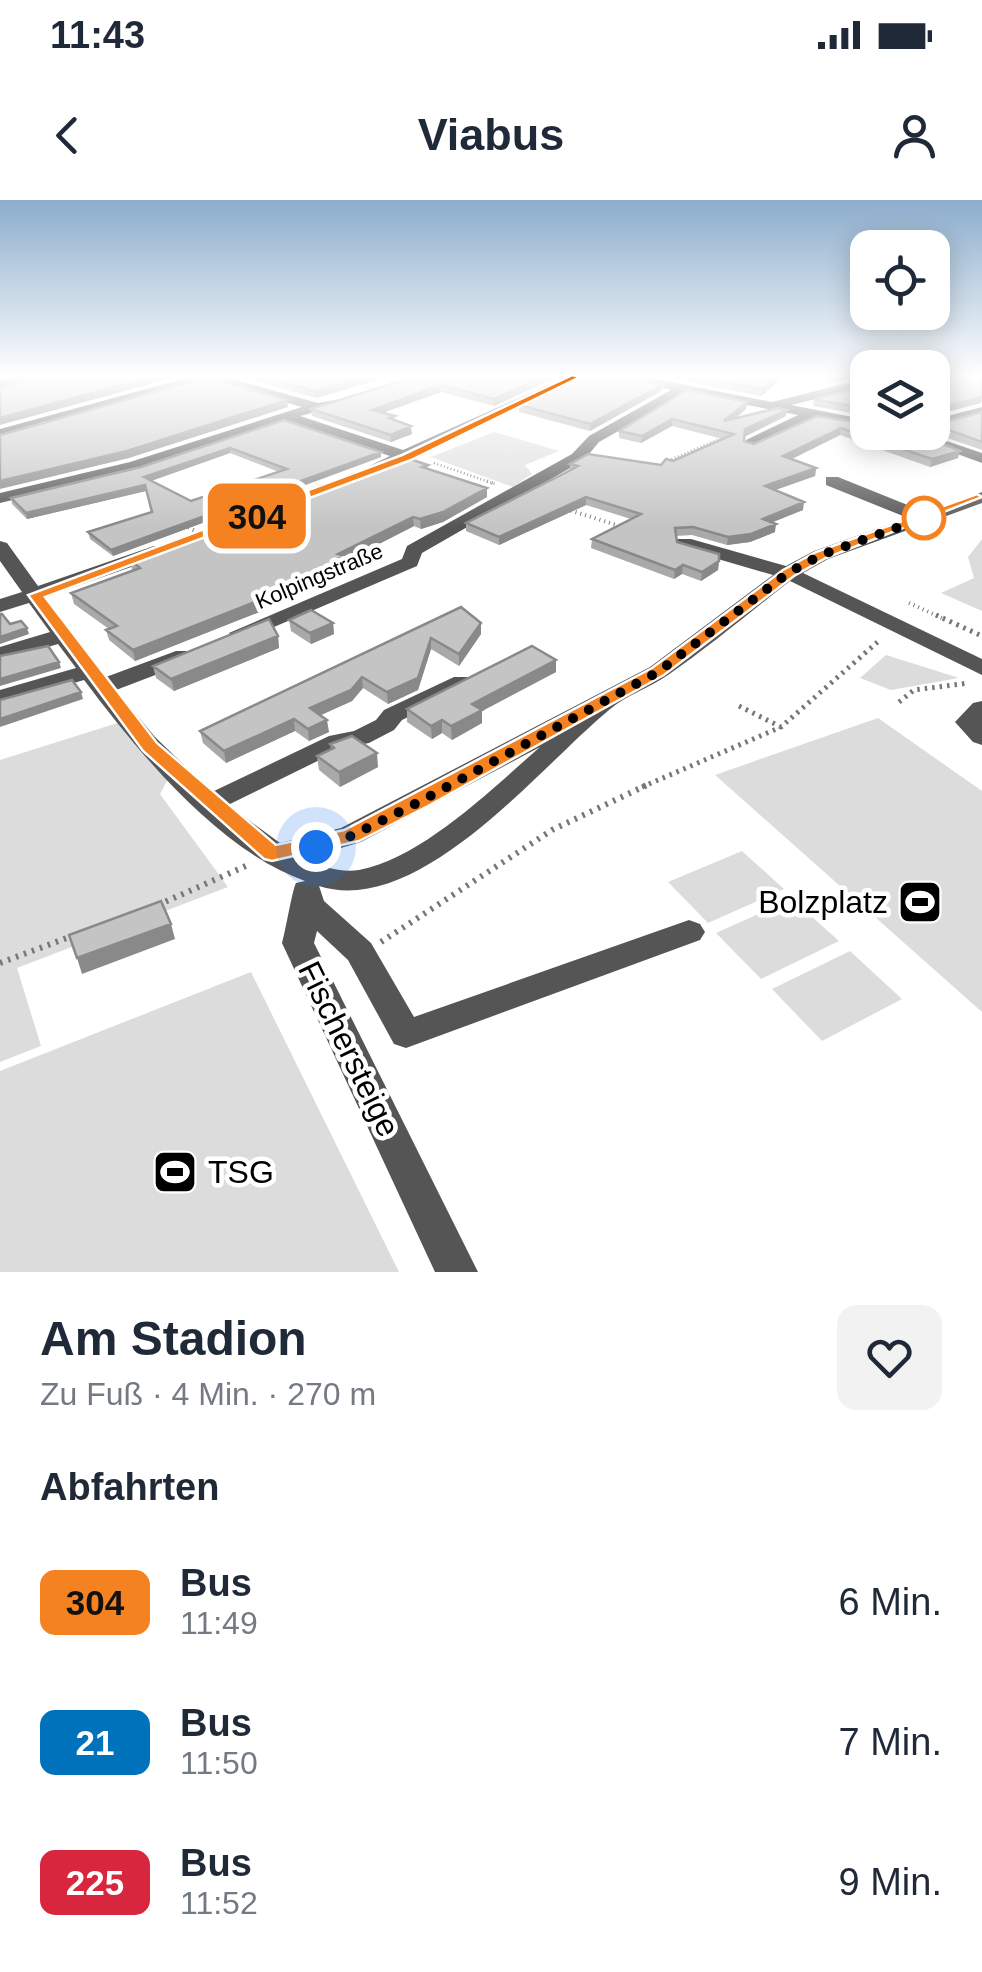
<!DOCTYPE html>
<html lang="de">
<head>
<meta charset="utf-8">
<style>
	body { margin:0; font-family:Arial,sans-serif; background:#f2f2f3; color:#1f2937; height:100vh; display:flex; flex-direction:column; font-size:38px; white-space:nowrap }
	* { box-sizing:border-box; margin:0 }
	p { font-size:32px; color:#747a83 }
	.icon { flex:none; width:55px; height:55px; fill:none; stroke:currentColor; stroke-width:2; stroke-linecap:round; stroke-linejoin:round }
	.map { position:relative; height:1072px; overflow:hidden }
	.side { display:flex; flex-direction:column; background:#fff; flex:1 }
	.side>* { flex:none }
	.badge { padding:0 20px; border-radius:15px; font-size:35px; line-height:65px }
	.fabs { position:absolute; left:850px; top:30px; display:grid; gap:20px }
	.fabs a { display:grid; place-items:center; width:100px; height:100px; border-radius:20px; background:#fff; box-shadow:0 5px 25px #0003; font-size:50px }
	.you { position:absolute; width:50px; height:50px; margin:-25px; border:8px solid #fff; border-radius:50%; background:#1a73e8; box-shadow:0 0 0 15px #1a73e833 }
	.map>.badge { position:absolute; translate:-50% -50%; box-shadow:0 0 0 5px #fff }
	h2 { padding:0 40px; font-size:38px; line-height:90px }
	.round { display:grid; place-items:center; flex:none; width:105px; height:105px; border-radius:20px; background:#f2f2f3 }
	.head { display:flex; align-items:center; justify-content:space-between; height:170px; padding:0 40px }
	h1 { font-size:48px; font-weight:700; line-height:75px }
	ul { padding:0; list-style:none }
	li { display:flex; align-items:center; gap:30px; height:140px; padding:0 40px }
	li div { flex:1 }
	li b { display:block; font-size:38px }
	li em { font-style:normal }
	li .badge { min-width:110px; font-weight:700; text-align:center }
	.status { display:flex; justify-content:space-between; align-items:center; height:70px; padding:0 50px; background:#fff; direction:ltr }
	.status svg { height:28px; fill:currentColor }
	header { display:flex; justify-content:space-between; align-items:center; height:130px; padding:0 40px; background:#fff; font-size:45px; font-weight:700 }
	.map>svg:first-child { display:block }
	.green { fill:#dcdcdc }
	.lines { fill:none; stroke-linecap:round; stroke-linejoin:round }
	.path-far3 { stroke:#777; stroke-width:2.5; stroke-dasharray:1 2.5; stroke-linecap:butt }
	.path-far2 { stroke:#777; stroke-width:4; stroke-dasharray:1 4; stroke-linecap:butt }
	.path-far1 { stroke:#777; stroke-width:5; stroke-dasharray:2.5 5; stroke-linecap:butt }
	.path { stroke:#777; stroke-width:6; stroke-dasharray:2.5 6; stroke-linecap:butt }
	.minor { fill:#555; fill-rule:evenodd }
	.wall { fill:#a9a9a9; fill-rule:evenodd }
	.shaded-wall { fill:#898989 }
	.building { fill:#c4c4c4; stroke:#898989; stroke-width:2.5; fill-rule:evenodd }
	.line { fill:#f58220; stroke:#fff; stroke-width:2.5 }
	.walk { stroke:#000; stroke-width:10; stroke-dasharray:0 18 }
	.stop-dot { fill:#fff; stroke:#f58220; stroke-width:5 }
	.labels { text-anchor:middle; dominant-baseline:central; stroke-width:9; stroke-linejoin:round; paint-order:stroke }
	.far-street-label { font-size:22px; fill:#000; stroke:#fff }
	.near-poi-label { font-size:32px; fill:#000; stroke:#fff; text-anchor:end }
	.near-street-label { font-size:32px; fill:#000; stroke:#fff }
</style>
</head>
<body>
<div class="status"><b>11:43</b><svg viewBox="0 0 49 12"><path d="M0 12V9h3v3zM5 12V6h3v6zM10 12V3h3v9zM15 12V0h3v12zM26 1h20v11H26zM47 4h2v5h-2z"/></svg></div>
<header><svg class="icon" aria-label="back" viewBox="0 0 24 24"><path d="M15 5l-7 7 7 7"/></svg>Viabus<svg class="icon" aria-label="person" viewBox="0 0 24 24"><circle cx="12" cy="8" r="4"/><path d="M4 21q1-7 8-7t8 7"/></svg></header>
<div class="map">
<svg width="982" height="1072" viewBox="0 0 982 1072">
	<rect width="100%" height="100%" fill="#fff"/>
	<path class="green" d="M494 232 559 251 525 265 532 274 513 287 431 257Z
		M982 339V411L941 393 974 378 968 357Z
		M886 455 959 478 891 490 860 478Z
		M878 518 982 591V812L715 575Z
		M127 520 173 569 160 594 228 687 17 768 41 846 0 862V560Z
		M742 651 784 689 708 723 668 682Z
		M792 699 839 741 761 779 716 733Z
		M850 751 902 799 822 841 772 789Z
		M251 772 399 1072H0V871Z"/>
	<g class="lines">
		<path class="path-far3" d="M665 262 724 237
			M434 263 495 284"/>
		<path class="path-far2" d="M487 281 495 284
			M237 307 257 316
			M566 309 623 327
			M184 325 203 335
			M909 403 942 418"/>
		<path class="path-far1" d="M936 415 982 436
			M899 502 914 490 969 483
			M739 506 781 527
			M642 587 781 527 881 439"/>
		<path class="path" d="M158 705 248 665
			M381 742 552 630 647 585
			M0 763 72 736"/>
		<path class="minor" d="M9 177H31L0 187V179Z
			M190 177H226L318 203 346 198V204L300 216 403 250 565 177H582L413 260 367 278 359 273 361 270 390 256 285 221 141 269 0 303V293L130 262 302 207 208 180 0 239V229Z
			M621 177H646L772 202 868 178V186L791 205 868 220V229L815 219 751 248 746 246V240L798 215 686 193 599 242 584 260 422 353 417 366 248 438H232L229 433 402 359 407 346 572 254 589 236 671 190Z
			M982 207V215L932 229V220Z
			M897 232H920L982 253V263Z
			M826 277H838L925 312 982 292V303L828 359 803 373 982 459V475L790 381C749 413 710 446 668 475 650 488 626 495 609 510 540 567 419 718 319 686L324 701 371 743 414 817 689 720 700 724 705 732 700 740 406 848 394 844 348 760 317 731 314 743 478 1072H435L282 743C286 729 292 691 296 683L305 681C217 649 140 554 84 480L0 505V490L76 468 58 444 0 461V447L50 432 29 403 0 412V399L22 392 0 361V341L7 343 38 386 154 346H168V354L46 397 106 477 176 451H192L195 456 192 461 116 490 155 537 212 592 329 536 354 531 376 520 384 510 454 477H470L474 482 470 487 402 520 394 530 369 543 344 548 228 605 280 643 341 628 650 467 773 375 677 347V339H691L786 366 814 351 908 318 826 285ZM540 547C493 588 422 658 359 670 341 673 322 667 307 658L361 642Z
			M982 501V545L973 542 955 522 973 503Z"/>
	</g>
	<path class="wall" d="M240 177H388L316 198Z
		M413 177H557L494 206 441 192 383 213 395 216V221L412 234 391 242 312 216 311 209Z
		M665 177H784L761 196Z
		M823 177H857L837 182Z
		M868 183V216L813 206 814 199 864 187V184Z
		M662 185 661 191 590 231 519 212V205Z
		M747 202 746 209 735 218 786 216 744 237V241L754 244 817 216 958 258 930 267 840 235 791 259 816 268 815 276 775 290 803 310 772 322 775 332 750 342 727 345 692 335 676 336 677 342 719 361 718 370 701 381 682 374 674 379 591 348 592 339 631 319 586 305 499 345 466 331V323L570 270V264L661 265 723 239 672 226 641 243 619 238V231Z
		M982 212V250L933 233 935 225Z
		M284 220 381 252V257L113 356 90 339 88 332 152 312 146 291 27 319 12 304 11 298 141 267ZM230 253 279 272 191 301 151 281Z
		M428 265V269L487 297 443 322 421 329 414 326 344 362 345 366 262 411 135 461 109 440 106 430 109 429 74 404 71 393 132 370 130 360Z
		M461 407 481 423V434L459 466 431 449 418 490 388 504 363 488 352 501 321 515 329 532 309 541 295 531 226 563 203 543 200 531Z
		M289 420 333 423 334 434 311 444 291 431Z
		M278 436 279 448 174 491 156 478 153 466Z
		M556 460V472L482 511V523L452 540 442 533 432 539 407 522V509Z
		M330 544 378 567 340 587 319 570 317 556 331 549Z"/>
	<path class="shaded-wall" d="M151 177H176L0 225V218Z
		M366 177H388L316 198 315 191Z
		M543 177H557L494 206V199Z
		M777 177H784L761 196 762 189Z
		M838 177H857L837 182Z
		M441 185V192L373 216 372 210Z
		M662 185 661 191 590 231V224Z
		M982 197 981 203 932 216 933 209Z
		M287 200 288 207 129 258 0 289V281Z
		M747 202 746 209 724 228V221Z
		M787 210 786 216 744 237 745 229Z
		M672 219V226L641 243 642 236Z
		M411 226 412 234 391 242V235Z
		M841 228 840 235 782 264 783 256Z
		M230 248V253L145 283 144 277Z
		M960 251 958 258 930 267 932 259Z
		M381 252V257L113 356 111 350Z
		M816 268 815 276 764 294 765 286Z
		M145 285 146 291 27 319 26 313Z
		M487 288V297L443 322 421 329 420 319Z
		M586 297V305L499 345V337Z
		M804 302 803 310 761 327 763 319Z
		M413 317 414 326 344 362 345 366 262 411 135 461 133 450 338 354Z
		M776 324 775 332 750 342 727 345 728 337Z
		M719 361 718 370 701 381 702 372Z
		M683 365 682 374 674 379 675 370Z
		M333 423 334 434 311 444 310 433Z
		M481 423V434L459 466V454Z
		M27 428 29 434 0 444V437Z
		M278 436 279 448 174 491 171 479Z
		M431 438V449L418 490 388 504 387 492Z
		M556 460V472L482 511V523L452 540 451 526 472 504Z
		M59 462 61 468 0 486V479Z
		M362 477 363 488 352 501 312 519 310 508Z
		M81 492 83 499 0 527V519Z
		M294 519 295 531 226 563 224 551Z
		M327 520 329 532 309 541 308 529Z
		M442 520V533L432 539 431 526Z
		M377 553 378 567 340 587 339 572Z
		M171 724 175 739 82 774 77 758Z"/>
	<path class="building" d="M36 177H151L0 218V188Z
		M207 177 287 200 127 251 0 281V235Z
		M262 177H366L315 191Z
		M413 177H543L494 199 441 185 372 210 395 216 389 218 411 226 391 235 311 209Z
		M575 177H631L662 185 590 224 519 205Z
		M698 177H777L762 189Z
		M932 177H982V197L933 209 932 212Z
		M868 186V209L814 199Z
		M687 190 747 202 724 221 778 208 787 210 745 229 744 241 754 244 817 216 868 224V232H915L960 251 932 259 841 228 783 256 816 268 765 286 804 302 763 319 776 324 751 334 728 337 693 327 675 328 677 342 719 354V361L702 372 683 365 675 370 592 339 641 314 586 297 499 337 466 323 565 273 578 266 570 264 588 254 661 265 666 259 673 261 734 234 672 219 642 236 619 231Z
		M982 212V242L935 225Z
		M284 220 381 252 111 350 88 332 152 312 145 285 26 313 11 298 141 267ZM230 248 287 269 191 301 144 277Z
		M407 258 428 265 422 267 487 288 443 312 420 319 413 317 338 354 344 356 260 400 133 450 106 430 117 426 71 393 140 368 130 360Z
		M461 407 481 423 459 454 431 438 418 478 387 492 362 477 351 490 310 508 327 520 308 529 294 519 224 551 200 531Z
		M311 410 333 423 310 433 289 420Z
		M0 414H2L10 424 21 421 27 428 0 437Z
		M269 419 278 436 171 479 153 466Z
		M48 446 59 462 0 479V456Z
		M532 446 556 460 472 504 482 510 451 526 442 520 431 526 407 509Z
		M72 480 81 492 0 519V500Z
		M352 536 377 553 339 572 317 556 334 548 330 544Z
		M161 701 171 724 77 758 69 735Z"/>
	<linearGradient id="sky" x2="0" y2="1"><stop stop-color="#8cadcc"/><stop offset="0.54" stop-color="#fff"/><stop offset="1" stop-color="#fff" stop-opacity="0"/></linearGradient>
	<rect width="982" height="327" fill="url(#sky)"/>
	<path class="line" d="M572 175 580 177 411 260 45 397 157 543 276 645 344 630 652 468 783 370 816 352 977 294 982 297 826 358 794 376 664 475 428 606 359 641 272 661 264 659 143 551 28 395 402 255Z"/>
	<g class="lines">
		<path class="walk" d="M316 647 351 636 421 601 658 472 788 373 821 355 924 318"/>
	</g>
	<defs>
		<symbol id="stadium-square" viewBox="-11 -11 22 22"><rect x="-9" y="-9" width="18" height="18" rx="4" fill="#000" stroke="#fff"/><path d="M0-5a6.5 5 0 1 0 0 10a6.5 5 0 1 0 0-10ZM-3.5-1.8h7v3.6h-7Z" fill="#fff"/></symbol>
	</defs>
	<g fill-rule="evenodd">
		<use href="#stadium-square" x="895" y="677" width="50" height="50"/>
		<use href="#stadium-square" x="150" y="947" width="50" height="50"/>
	</g>
	<circle class="stop-dot" cx="924" cy="318" r="20"/>
	<g class="labels">
		<g class="far-street-label">
			<text transform="translate(319 376) rotate(-23)">Kolpingstraße</text>
		</g>
		<g class="near-poi-label">
			<text x="888" y="702">Bolzplatz</text>
			<text x="208" y="972" text-anchor="start">TSG</text>
		</g>
		<g class="near-street-label">
			<text transform="translate(349 849) rotate(64)">Fischersteige</text>
		</g>
	</g>
</svg>
<div class="fabs">
<a><svg class="icon" aria-label="locate" viewBox="0 0 24 24"><circle cx="12" cy="12" r="6"/><path d="M12 2v4M12 18v4M2 12h4M18 12h4"/></svg></a>
<a><svg class="icon" aria-label="layers" viewBox="0 0 24 24"><path d="M12 4l9 5-9 5-9-5zM3 14l9 5 9-5"/></svg></a>
</div>
<div class="you" style="left:316px;top:647px"></div>
<b class="badge" style="left:257px;top:316px;background:#f58220;color:#111">304</b>
</div>
<section class="side">
<div class="head"><div><h1>Am Stadion</h1><p>Zu Fuß · 4 Min. · 270 m</p></div><a class="round"><svg class="icon" aria-label="heart" viewBox="0 0 24 24"><path d="M12 20l-8-8c-3-5 5-10 8-4 3-6 11-1 8 4z"/></svg></a></div>
<h2>Abfahrten</h2>
<ul>
<li><span class="badge" style="background:#f58220;color:#111">304</span><div><b>Bus</b><p>11:49</p></div><em>6 Min.</em></li>
<li><span class="badge" style="background:#0072bc;color:#fff">21</span><div><b>Bus</b><p>11:50</p></div><em>7 Min.</em></li>
<li><span class="badge" style="background:#d7263d;color:#fff">225</span><div><b>Bus</b><p>11:52</p></div><em>9 Min.</em></li>
</ul>
</section>
</body>
</html>
